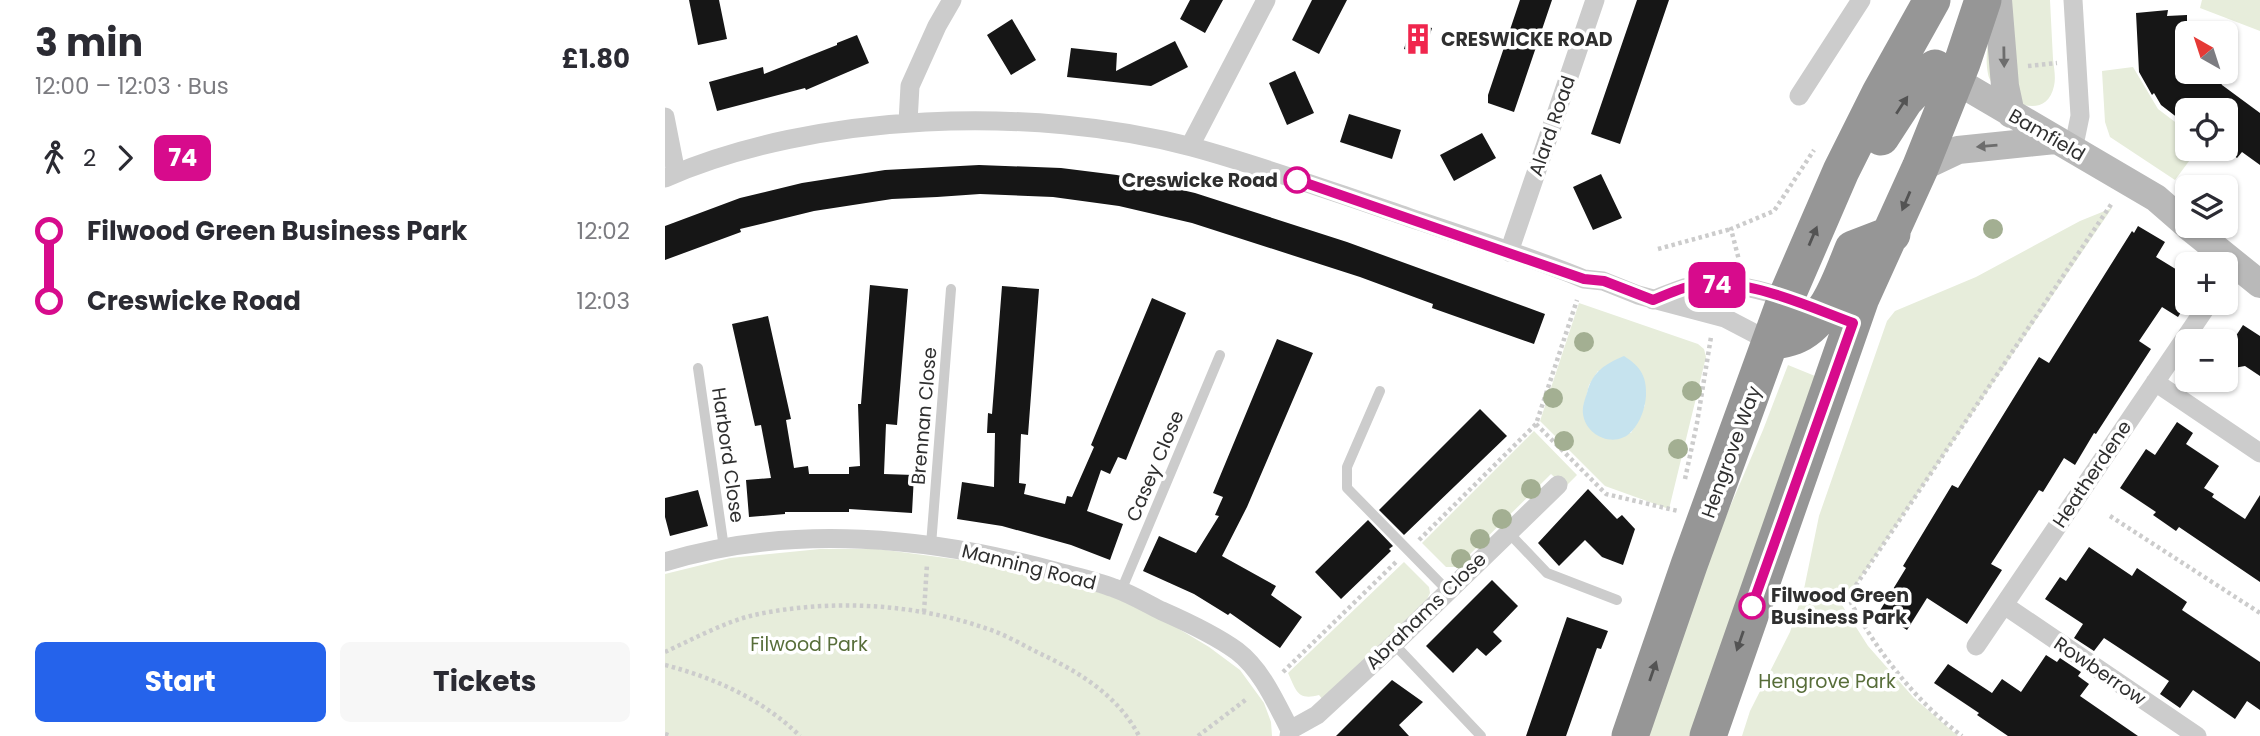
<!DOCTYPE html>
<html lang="en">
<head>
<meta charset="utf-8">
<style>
	body { margin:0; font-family:Poppins,sans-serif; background:#f7f7f7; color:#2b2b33; height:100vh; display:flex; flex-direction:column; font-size:26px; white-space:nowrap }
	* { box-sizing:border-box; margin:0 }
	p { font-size:23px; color:#7c7c81 }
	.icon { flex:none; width:38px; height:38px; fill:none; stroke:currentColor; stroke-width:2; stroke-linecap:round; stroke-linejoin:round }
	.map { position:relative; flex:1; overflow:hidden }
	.sheet { display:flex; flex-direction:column; background:#fff; width:665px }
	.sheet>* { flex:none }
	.badge { padding:0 14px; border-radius:10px; font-size:24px; line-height:46px }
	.needle { width:46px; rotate:321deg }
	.tools { position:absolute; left:1510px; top:21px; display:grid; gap:14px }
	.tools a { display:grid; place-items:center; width:63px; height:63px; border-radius:10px; background:#fff; box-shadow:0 2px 5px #0004; font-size:35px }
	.map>.badge { position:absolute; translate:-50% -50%; box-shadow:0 0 0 4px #fff }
	.legs { display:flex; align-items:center; gap:10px; height:77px; padding:0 35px; font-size:23px }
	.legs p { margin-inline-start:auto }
	.overview { display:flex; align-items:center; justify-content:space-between; height:119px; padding:0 35px }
	h1 { font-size:38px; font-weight:700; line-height:52px }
	.cta { display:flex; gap:14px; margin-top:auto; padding:14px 35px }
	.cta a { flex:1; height:80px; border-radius:10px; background:#2563eb; color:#fff; font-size:28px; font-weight:700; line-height:80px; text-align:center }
	.cta a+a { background:#f7f7f7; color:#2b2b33 }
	ul { padding:0 35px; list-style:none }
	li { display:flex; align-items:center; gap:24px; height:70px; font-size:26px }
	li i { display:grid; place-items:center; width:10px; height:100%; margin:0 9px; background:currentColor }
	li i::after { content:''; width:18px; height:18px; margin:-9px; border:5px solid; border-radius:50%; background:#fff }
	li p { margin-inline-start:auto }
	li:first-child i { background:linear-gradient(#0000 50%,currentColor 0) }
	li:last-child i { background:linear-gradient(currentColor 50%,#0000 0) }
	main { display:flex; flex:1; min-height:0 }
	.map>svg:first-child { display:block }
	.green { fill:#e7eddb; fill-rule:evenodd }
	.water { fill:#c6e3ee }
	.building { fill:#161616 }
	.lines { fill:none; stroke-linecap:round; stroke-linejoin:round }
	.path { stroke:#ccc; stroke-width:4.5; stroke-dasharray:3.5 3.5; stroke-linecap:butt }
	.lane { stroke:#ccc; stroke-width:10 }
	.street { stroke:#ccc; stroke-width:19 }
	.secondary { stroke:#b9b9b9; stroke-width:28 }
	.highway { stroke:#969696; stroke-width:37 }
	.tree { fill:#a3af92 }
	.oneway { fill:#6d6d6d }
	.oneway2 { fill:#535353 }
	.line-1-casing { stroke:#fff; stroke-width:16 }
	.line-1 { stroke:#d70b8c; stroke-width:10 }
	.stop-1-dot { fill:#fff; stroke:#d70b8c; stroke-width:3.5 }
	.labels { text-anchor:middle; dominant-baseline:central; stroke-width:7; stroke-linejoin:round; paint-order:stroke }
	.poi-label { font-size:19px; font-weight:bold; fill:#2f2f2f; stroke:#fff; text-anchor:start }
	.street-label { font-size:19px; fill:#2f2f2f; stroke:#fff }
	.stop-label { font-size:19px; font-weight:bold; fill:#2f2f2f; stroke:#fff; text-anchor:end }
	.park-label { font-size:19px; fill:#576d39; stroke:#fff }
</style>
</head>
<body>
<main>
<section class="sheet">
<div class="overview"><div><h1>3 min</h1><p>12:00 – 12:03 · Bus</p></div><b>£1.80</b></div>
<div class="legs"><svg class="icon" aria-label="walk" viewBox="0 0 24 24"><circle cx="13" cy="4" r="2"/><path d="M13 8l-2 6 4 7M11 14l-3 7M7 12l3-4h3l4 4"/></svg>2<svg class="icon" aria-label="forward" viewBox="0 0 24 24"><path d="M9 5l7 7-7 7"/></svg><b class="badge" style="background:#d70b8c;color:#fff">74</b></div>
<ul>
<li><i style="color:#d70b8c"></i><b>Filwood Green Business Park</b><p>12:02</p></li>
<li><i style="color:#d70b8c"></i><b>Creswicke Road</b><p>12:03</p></li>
</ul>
<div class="cta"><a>Start</a><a>Tickets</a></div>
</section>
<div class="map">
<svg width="1595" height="736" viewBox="0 0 1595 736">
	<rect width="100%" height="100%" fill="#fff"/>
	<path class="green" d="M1334 0H1385C1386 20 1387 40 1388 59 1389 68 1391 78 1389 86 1380 128 1326 94 1323 74 1318 50 1328 23 1334 0Z
		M1537 0H1595V31L1535 8Z
		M1468 67 1493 109 1522 131V149H1533L1510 180 1445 137 1440 122 1437 71Z
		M1447 208 1177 605 1203 646 1249 698 1293 736H1077L1085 711 1125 632 1139 589 1154 516 1222 321 1230 311 1311 277 1415 221Z
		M914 303 1033 344 1039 349 1041 357 1004 509 940 486 875 421ZM933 371 980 405 966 433 918 411 924 385Z
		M1123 365 1150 376 1025 736H979L1040 565 1098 430Z
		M869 431 912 475 900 487 886 474 792 567H781L757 543Z
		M155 549H213L364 569 449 597 504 623 544 647 575 670 599 703 606 722 607 736H0V574L65 558Z
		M739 562 764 587 765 593 762 599 658 700 654 695C632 701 631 690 623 673Z"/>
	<path class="water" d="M959 356C975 366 982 376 981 396 980 408 976 421 967 431 951 449 921 437 918 414 917 407 920 399 922 393 927 372 940 364 959 356Z"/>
	<path class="building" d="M24 0H54L62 39 33 45Z
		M525 0H558L540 33 515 19Z
		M647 0H682L654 54 627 40Z
		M855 0H887L849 112 823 103V95Z
		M972 0H1004L955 144 926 134Z
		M1503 10 1502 16 1522 15V72H1550L1557 85 1595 113V165L1577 152 1572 158 1561 149V110H1522V125L1496 105 1489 93 1487 95 1474 72 1471 13Z
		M347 19 371 60 346 75 322 35Z
		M747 22 767 28 759 55 739 49Z
		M192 35 204 63 141 90 140 88 52 111 44 82 98 67 99 74 172 45V43Z
		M510 41 523 67 486 86 402 77 406 48 452 53 451 71Z
		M630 71 649 113 622 125 604 83Z
		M684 114 736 130 727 159 675 142Z
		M817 133 831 158 789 181 775 155Z
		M314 165 396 168 452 175 530 193 682 242 880 314 869 344 767 308 768 304 695 277 527 223 454 206 388 197 315 194 272 197 227 199 149 211 75 229 76 232 0 260V226L75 198 137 183 220 170Z
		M936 174 957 218 928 230 908 187Z
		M1473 226 1500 242 1491 257 1522 276V302L1513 317 1497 307 1474 341 1486 349 1431 434 1429 433 1410 465 1399 458 1378 492 1374 490 1326 564 1337 570 1302 624 1262 598 1242 630 1214 612 1241 568 1238 566 1287 485 1293 488 1374 357 1384 363 1467 231 1469 233Z
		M205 285 243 289 232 425 221 424 219 474 249 475 247 513 184 509V512H120V514L84 517 81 480 106 478 96 425 90 426 67 324 103 316 126 419 121 420 129 468 143 466 144 474H184V467L195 466 193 404H196Z
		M337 286 374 289 363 435 356 434 354 483 361 484 359 494 400 504 402 496 407 497 429 447 426 445 487 298 521 313 461 460 453 457 445 474 436 470 422 511 458 524 445 560 406 545 337 526 292 519 297 482 329 487 330 433H322L323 413 327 414Z
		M1578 325 1595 336V376L1580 366 1563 369 1561 351Z
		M612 339 648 353 582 507 557 556 611 586 606 595 637 617 615 648 565 613 563 615 529 594 478 571 494 536 531 553 554 516 550 515 558 497 548 493Z
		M815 409 842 436 739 535 714 510Z
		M1512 422 1528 433 1521 444 1554 466 1539 488 1549 494 1547 497 1580 519 1595 495V582L1514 527 1511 531 1488 515 1491 512 1455 488 1481 449 1490 455Z
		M923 489 952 519 957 515 970 529 958 565 937 557 920 540 894 566 873 543Z
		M33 490 43 526 5 536 0 517V498Z
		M703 520 728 546 724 549 726 551 676 599 650 572Z
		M1424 547 1467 576 1472 568 1522 602 1517 610 1595 662V710L1582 701 1570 719 1528 690 1515 708 1495 694 1504 681 1471 659 1439 638 1429 651 1409 638 1418 624 1380 599 1395 577 1401 581Z
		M827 580 853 606 828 632 837 641 821 656 812 648 788 673 761 646Z
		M902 617 943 631 936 649 932 648 901 736H861Z
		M1381 655 1392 662 1395 658 1416 672 1413 676 1424 684 1415 696 1473 736H1343L1312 715 1314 713 1269 683 1283 664 1327 693 1337 679 1356 692Z
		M727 680 758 702 734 725 744 736H671Z"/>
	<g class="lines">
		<path class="path" d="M1363 66 1392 63
			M993 249 1066 229
			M1075 264 1066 229 1109 211 1149 150
			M871 424 941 494 1013 511
			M1020 479 1032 423 1046 337
			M1445 516 1595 613
			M754 540 871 424 912 300
			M1183 597 1447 203
			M1132 599 1183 597C1210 649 1250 701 1297 736
			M259 612 262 564
			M0 652C26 640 62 621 89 615 163 599 248 603 320 628 340 634 359 646 378 655 416 673 454 697 474 736
			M0 665C50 678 97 699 135 736
			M618 672 732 561
			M0 734 6 736
			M533 736 583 698"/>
		<path class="lane" d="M33 368 59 548
			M715 391 682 467V488L782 590
			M843 532 882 573 952 600
			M266 545 286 289
			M456 591 555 355
			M729 644 816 736"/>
		<path class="street" d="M1134 96 1196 0
			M0 117 11 173
			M243 122 245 86 272 26 287 0
			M525 146 601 0
			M1408 150 1415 116 1408 0
			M0 178C151 112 368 105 527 147 597 166 665 191 734 214 795 235 859 254 919 279L938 281 973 295 1060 318 1106 342
			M844 252 930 0
			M988 300C998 296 1009 291 1019 288 1054 279 1093 288 1126 300
			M1490 382 1595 453
			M0 562C127 523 267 537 393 572 412 577 431 581 449 588 466 594 481 603 497 611 522 622 550 635 572 651 597 670 611 703 625 730L624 736
			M1339 605 1532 736
			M1311 646 1544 303
			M625 730 652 715 729 644 893 485"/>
		<path class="secondary" d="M1333 0 1340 86 1346 114
			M1273 70 1491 198 1522 225
			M1255 168 1293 150 1390 140
			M1523 226 1595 284"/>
		<path class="highway" d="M1216 137 1240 100 1270 68
			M1106 342C1114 340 1124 339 1132 335 1163 320 1176 278 1188 249L1227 234
			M965 736 1024 565 1121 298 1176 171 1215 93 1267 0
			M1043 736 1196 298 1255 168 1297 63 1318 0"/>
	</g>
	<g class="tree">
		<circle cx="1328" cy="229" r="10"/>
		<circle cx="919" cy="342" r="10"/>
		<circle cx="1027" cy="391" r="10"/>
		<circle cx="888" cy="398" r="10"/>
		<circle cx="899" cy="441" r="10"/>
		<circle cx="1013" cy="449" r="10"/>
		<circle cx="866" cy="489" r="10"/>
		<circle cx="837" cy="519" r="10"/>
		<circle cx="815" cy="539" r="10"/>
		<circle cx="796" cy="559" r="10"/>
	</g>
	<defs><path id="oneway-solid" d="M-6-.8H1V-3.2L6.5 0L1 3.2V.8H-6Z" transform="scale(1.75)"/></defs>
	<g class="oneway">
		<use href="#oneway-solid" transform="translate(1339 57) rotate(89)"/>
		<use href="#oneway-solid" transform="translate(1322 146) rotate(175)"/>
	</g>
	<g class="oneway2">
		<use href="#oneway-solid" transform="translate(1237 105) rotate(-57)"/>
		<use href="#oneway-solid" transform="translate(1241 201) rotate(113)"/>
		<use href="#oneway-solid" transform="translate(1148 236) rotate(-67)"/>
		<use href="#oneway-solid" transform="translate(1075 641) rotate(109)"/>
		<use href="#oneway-solid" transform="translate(988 671) rotate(-71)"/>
	</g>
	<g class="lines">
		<defs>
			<path id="line-1" d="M632 180 919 279 939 281 988 300C998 296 1009 291 1019 288 1076 273 1136 304 1188 323L1087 606"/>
		</defs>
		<use href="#line-1" class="line-1-casing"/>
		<use href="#line-1" class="line-1"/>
	</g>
	<defs>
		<symbol id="building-bare" viewBox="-9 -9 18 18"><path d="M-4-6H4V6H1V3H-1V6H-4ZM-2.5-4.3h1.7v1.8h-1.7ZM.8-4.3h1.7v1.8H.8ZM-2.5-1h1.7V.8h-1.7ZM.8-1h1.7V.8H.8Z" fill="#f0264d" stroke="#fff" stroke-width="2.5" paint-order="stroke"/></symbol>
	</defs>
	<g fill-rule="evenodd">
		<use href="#building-bare" x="731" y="17" width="44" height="44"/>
	</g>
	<g class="stop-1-dot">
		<circle cx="632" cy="180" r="12"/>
		<circle cx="1087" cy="606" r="12"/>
	</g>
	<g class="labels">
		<g class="poi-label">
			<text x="776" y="39">CRESWICKE ROAD</text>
		</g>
		<g class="street-label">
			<text transform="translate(887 126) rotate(-71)">Alard Road</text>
			<text transform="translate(1382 135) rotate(30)">Bamfield</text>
			<text transform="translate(259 416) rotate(-85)">Brennan Close</text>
			<text transform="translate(1066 452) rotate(-70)">Hengrove Way</text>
			<text transform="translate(63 455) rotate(82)">Harbord Close</text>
			<text transform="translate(490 466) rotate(-67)">Casey Close</text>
			<text transform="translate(1427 474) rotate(-56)">Heatherdene</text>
			<text transform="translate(364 567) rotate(14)">Manning Road</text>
			<text transform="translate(761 611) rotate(-44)">Abrahams Close</text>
			<text transform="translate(1435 671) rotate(34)">Rowberrow</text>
		</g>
		<g class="stop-label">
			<text x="613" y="180">Creswicke Road</text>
			<text x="1106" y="595" text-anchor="start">Filwood Green<tspan x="1106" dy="22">Business Park</tspan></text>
		</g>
		<g class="park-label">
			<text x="144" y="644">Filwood Park</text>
			<text x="1162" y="681">Hengrove Park</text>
		</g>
	</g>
</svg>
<div class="tools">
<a><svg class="needle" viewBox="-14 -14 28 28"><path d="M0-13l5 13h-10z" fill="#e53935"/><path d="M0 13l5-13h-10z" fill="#7c7c81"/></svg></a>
<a><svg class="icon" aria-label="locate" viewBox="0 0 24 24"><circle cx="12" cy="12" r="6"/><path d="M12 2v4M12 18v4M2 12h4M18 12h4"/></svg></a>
<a><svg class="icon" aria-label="layers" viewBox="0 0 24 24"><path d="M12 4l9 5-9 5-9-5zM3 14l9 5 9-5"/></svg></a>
<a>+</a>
<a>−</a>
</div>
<b class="badge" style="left:1052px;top:285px;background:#d70b8c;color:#fff">74</b>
</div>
</main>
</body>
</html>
